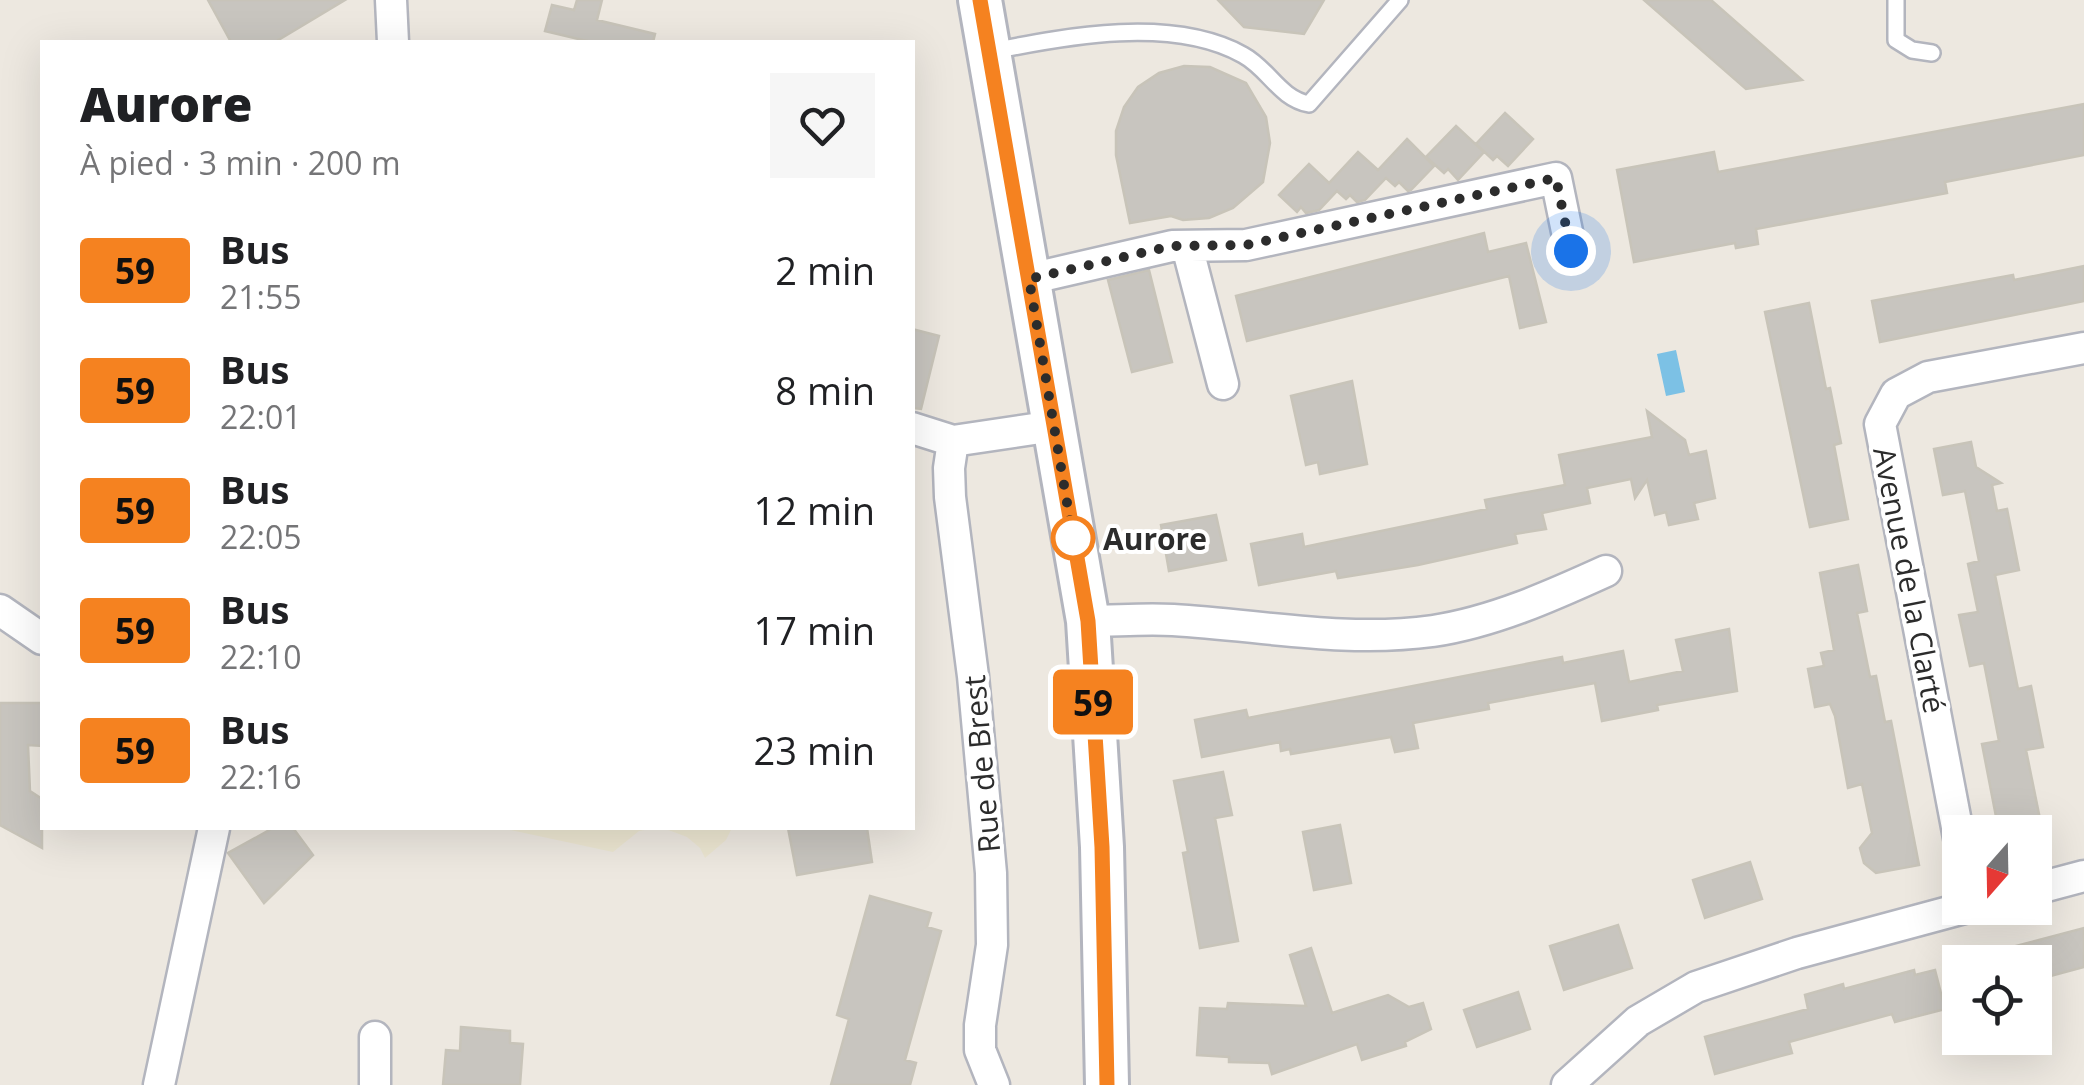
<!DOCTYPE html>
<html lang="fr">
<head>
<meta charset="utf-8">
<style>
	body { margin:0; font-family:"Open Sans",sans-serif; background:#f6f6f6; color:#202124; height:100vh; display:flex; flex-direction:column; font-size:38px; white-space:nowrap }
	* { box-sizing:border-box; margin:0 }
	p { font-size:32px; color:#757577 }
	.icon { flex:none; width:55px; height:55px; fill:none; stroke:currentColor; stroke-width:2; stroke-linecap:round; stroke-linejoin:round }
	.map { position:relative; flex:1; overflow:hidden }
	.drawer { position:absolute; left:40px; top:40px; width:875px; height:790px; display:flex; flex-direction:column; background:#fff; border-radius:0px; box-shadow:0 10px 40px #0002 }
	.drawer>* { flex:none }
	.badge { padding:0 20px; border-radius:8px; font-size:35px; line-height:65px }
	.needle { width:65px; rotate:200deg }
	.buttons { position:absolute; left:1942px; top:815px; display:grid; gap:20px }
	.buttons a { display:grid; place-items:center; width:110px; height:110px; border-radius:0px; background:#fff; box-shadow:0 10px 40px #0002; font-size:50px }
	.you { position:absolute; width:50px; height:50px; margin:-25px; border:8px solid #fff; border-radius:50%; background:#1a73e8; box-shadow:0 0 0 15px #1a73e833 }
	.map>.badge { position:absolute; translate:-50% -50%; box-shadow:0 0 0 5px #fff }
	.round { display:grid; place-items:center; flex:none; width:105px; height:105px; border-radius:0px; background:#f6f6f6 }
	.summary { display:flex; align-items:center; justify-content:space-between; height:170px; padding:0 40px }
	h1 { font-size:48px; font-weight:800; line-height:75px }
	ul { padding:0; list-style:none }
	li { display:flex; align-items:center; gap:30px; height:120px; padding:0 40px }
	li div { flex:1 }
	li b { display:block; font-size:38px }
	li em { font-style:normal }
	li .badge { min-width:110px; font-weight:700; text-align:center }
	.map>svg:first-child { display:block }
	.education { fill:#ece6d1 }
	.water { fill:#7cc1e5 }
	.building { fill:#c8c5bf; stroke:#c8c4b9; stroke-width:2.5 }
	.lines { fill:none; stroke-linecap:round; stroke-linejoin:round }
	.lane-casing { stroke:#b3b5be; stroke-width:20 }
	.street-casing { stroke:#b3b5be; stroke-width:35 }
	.secondary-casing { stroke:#b3b5be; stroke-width:48 }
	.lane { stroke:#fff; stroke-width:15 }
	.street { stroke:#fff; stroke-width:30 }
	.secondary { stroke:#fff; stroke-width:42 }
	.line-casing { stroke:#fff; stroke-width:22 }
	.line { stroke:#f58220; stroke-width:15 }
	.walk { stroke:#2c2c2c; stroke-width:10; stroke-dasharray:0 18 }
	.stop-dot { fill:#fff; stroke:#f58220; stroke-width:5 }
	.labels { text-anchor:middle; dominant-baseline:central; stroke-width:8; stroke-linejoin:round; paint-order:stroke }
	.stop-label { font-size:30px; font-weight:bold; fill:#2c2c2c; stroke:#fff; text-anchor:start }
	.street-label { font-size:30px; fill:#2c2c2c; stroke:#fff }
</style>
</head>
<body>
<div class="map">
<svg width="2084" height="1085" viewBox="0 0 2084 1085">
	<rect width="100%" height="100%" fill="#ede8e0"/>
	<path class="education" d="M501 828H656L639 831 613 852Z
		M663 828H732L726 840 705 858 700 848 687 837Z"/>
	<path class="water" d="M1676 350 1685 392 1666 396 1657 354Z"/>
	<path class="building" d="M208 0H345L275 42H231Z
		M577 0H602L597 20 655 34 653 42H591L545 31 552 5 574 10Z
		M1218 0H1324L1304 34 1244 27Z
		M1644 0H1711L1802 80 1746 89Z
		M1184 66 1210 67 1246 83 1266 117 1270 143 1263 182 1233 208 1209 218 1183 220 1171 216 1130 223 1116 155V131L1124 107 1138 87 1159 73Z
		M2084 104V155L1945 182 1947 193 1756 229 1758 244 1736 248 1735 243 1634 262 1617 170 1714 152 1718 172Z
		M1505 113 1533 139 1508 166 1497 156 1493 160 1476 144Z
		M1456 126 1484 152 1458 180 1448 169 1444 173 1426 157Z
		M1407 139 1434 166 1411 190 1408 191 1399 182 1395 186 1386 178 1365 200 1357 202 1350 195 1346 199 1337 191 1319 210 1306 213 1301 207 1297 212 1279 195 1309 164 1329 183 1358 152 1378 170Z
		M1484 233 1488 252 1526 243 1546 322 1520 328 1509 276 1247 341 1236 296Z
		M2084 266V301L1880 342 1872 301 2013 275 2014 280Z
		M1149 270 1172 362 1132 372 1108 280Z
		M1809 303 1826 389 1830 388 1841 443 1834 445 1848 519 1810 527 1765 312Z
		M912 329 939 336 921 409 912 408Z
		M1352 381 1367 464 1320 474 1318 462 1306 465 1291 396Z
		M1647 411 1685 440 1689 455 1706 451 1715 498 1694 503 1698 519 1669 525 1666 512 1655 515 1647 480 1635 498 1631 479 1587 488 1590 503 1542 513 1546 529 1515 534 1517 543 1418 565 1338 578 1336 571 1259 585 1251 544 1302 534 1304 547 1487 509 1485 500 1565 485 1559 455 1652 437Z
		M1971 442 1976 467 2001 483 1992 485 1997 511 2007 509 2019 570 1995 575 2018 689 2031 686 2043 747 2026 750 2041 824H2037L2039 832H1999L1982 744 1999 741 1984 663 1970 666 1959 615 1978 612 1968 564 1979 561 1965 491 1943 495 1934 449Z
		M1216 515 1226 560 1169 571 1161 525Z
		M1858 565 1867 611 1857 613 1870 677 1876 676 1885 722 1891 721 1919 865 1876 873 1864 863 1860 848 1872 833 1862 784 1848 788 1835 716 1830 704 1815 707 1808 669 1824 666 1821 653 1834 650 1820 573Z
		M1729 629 1737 691 1657 705 1658 710 1602 721 1595 683 1488 703 1489 709 1413 723 1418 748 1395 752 1391 737 1291 754 1290 749 1281 751 1280 742 1202 757 1195 720 1246 710 1248 718 1562 657 1563 663 1623 651 1629 682 1683 671 1676 640Z
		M0 703H42V746L28 745 30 791 42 799V848L0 825Z
		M1223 772 1232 815 1215 818 1238 941 1200 948 1183 853 1188 852 1174 781Z
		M1340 825 1351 883 1314 890 1303 832Z
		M273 828H293L313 855 264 903 228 853Z
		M788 828H867L872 862 797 875Z
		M1750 862 1762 899 1705 918 1693 880Z
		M870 896 931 913 927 927 941 931 905 1060 916 1063 910 1085H831L849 1019 837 1015Z
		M1618 925 1632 968 1564 990 1550 946Z
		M2084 928V967L2047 977 2043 962H1983L1982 955Z
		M1311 948 1332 1013 1388 995 1409 1007 1423 1003 1431 1029 1405 1042 1406 1046 1362 1060 1357 1044 1272 1074 1269 1063 1229 1062V1057L1197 1055 1200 1008 1227 1009 1228 1003 1306 1006 1290 955Z
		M1914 970 1915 975 1935 970 1945 1009 1895 1022 1892 1014 1789 1042 1792 1053 1715 1074 1705 1037 1808 1009 1805 995 1843 984 1844 989Z
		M1518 992 1530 1029 1477 1047 1464 1010Z
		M461 1027 510 1031V1043L523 1044 520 1085H443L446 1050 460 1051Z"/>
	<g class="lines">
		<defs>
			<path id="lane" d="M1896 0V40L1912 50 1932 53
				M993 51C1067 36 1173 16 1243 55 1269 69 1279 98 1309 104L1400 0"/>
			<path id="street" d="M391 0 393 42
				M1187 246 1223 384
				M1029 279 1172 246 1246 245 1556 178 1571 251
				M912 428 953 441 1054 426
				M953 441 949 468 950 497 973 676 991 873 992 945 980 1025V1050L994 1085
				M0 610 42 639
				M1088 621C1116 621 1145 618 1173 620 1260 625 1344 643 1433 631 1493 622 1551 596 1606 571
				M1960 843 1880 424 1896 394 1928 377 2084 348
				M2035 889 2084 876
				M159 1085 214 828
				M375 1085V1037
				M1567 1085 1638 1021 1696 987 1797 953 1964 908"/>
			<path id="secondary" d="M980 0 1088 621 1102 847 1107 1085"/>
		</defs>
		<use href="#lane" class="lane-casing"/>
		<use href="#street" class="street-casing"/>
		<use href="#secondary" class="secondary-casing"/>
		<use href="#lane" class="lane"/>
		<use href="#street" class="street"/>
		<use href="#secondary" class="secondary"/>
	</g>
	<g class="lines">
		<defs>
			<path id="line" d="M980 0 1088 621 1102 847 1107 1085"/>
		</defs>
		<use href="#line" class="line-casing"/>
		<use href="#line" class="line"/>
		<path class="walk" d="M1073 538 1029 279 1172 246 1246 245 1556 178 1571 251"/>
	</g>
	<circle class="stop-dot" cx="1073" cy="538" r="20"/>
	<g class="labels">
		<g class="stop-label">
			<text x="1103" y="538">Aurore</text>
		</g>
		<g class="street-label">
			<text transform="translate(1910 580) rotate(79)">Avenue de la Clarté</text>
			<text transform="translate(981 764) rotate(-95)">Rue de Brest</text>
		</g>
	</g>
</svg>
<div class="buttons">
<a><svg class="needle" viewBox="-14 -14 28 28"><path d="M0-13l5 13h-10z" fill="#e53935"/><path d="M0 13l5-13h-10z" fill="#757577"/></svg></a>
<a><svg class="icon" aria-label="locate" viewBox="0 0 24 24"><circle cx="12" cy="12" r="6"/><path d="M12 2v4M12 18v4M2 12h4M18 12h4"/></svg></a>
</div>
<div class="you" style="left:1571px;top:251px"></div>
<b class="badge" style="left:1093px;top:702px;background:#f58220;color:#111">59</b>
<section class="drawer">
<div class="summary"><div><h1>Aurore</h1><p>À pied · 3 min · 200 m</p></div><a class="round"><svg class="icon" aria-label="heart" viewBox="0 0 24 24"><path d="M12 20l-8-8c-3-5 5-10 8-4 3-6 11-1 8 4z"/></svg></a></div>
<ul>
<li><span class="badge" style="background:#f58220;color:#111">59</span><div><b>Bus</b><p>21:55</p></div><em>2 min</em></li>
<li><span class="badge" style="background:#f58220;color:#111">59</span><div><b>Bus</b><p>22:01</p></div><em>8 min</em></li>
<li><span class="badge" style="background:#f58220;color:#111">59</span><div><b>Bus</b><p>22:05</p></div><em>12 min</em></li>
<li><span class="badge" style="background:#f58220;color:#111">59</span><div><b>Bus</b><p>22:10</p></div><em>17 min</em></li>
<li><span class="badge" style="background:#f58220;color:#111">59</span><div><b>Bus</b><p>22:16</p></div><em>23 min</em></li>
</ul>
</section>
</div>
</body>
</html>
